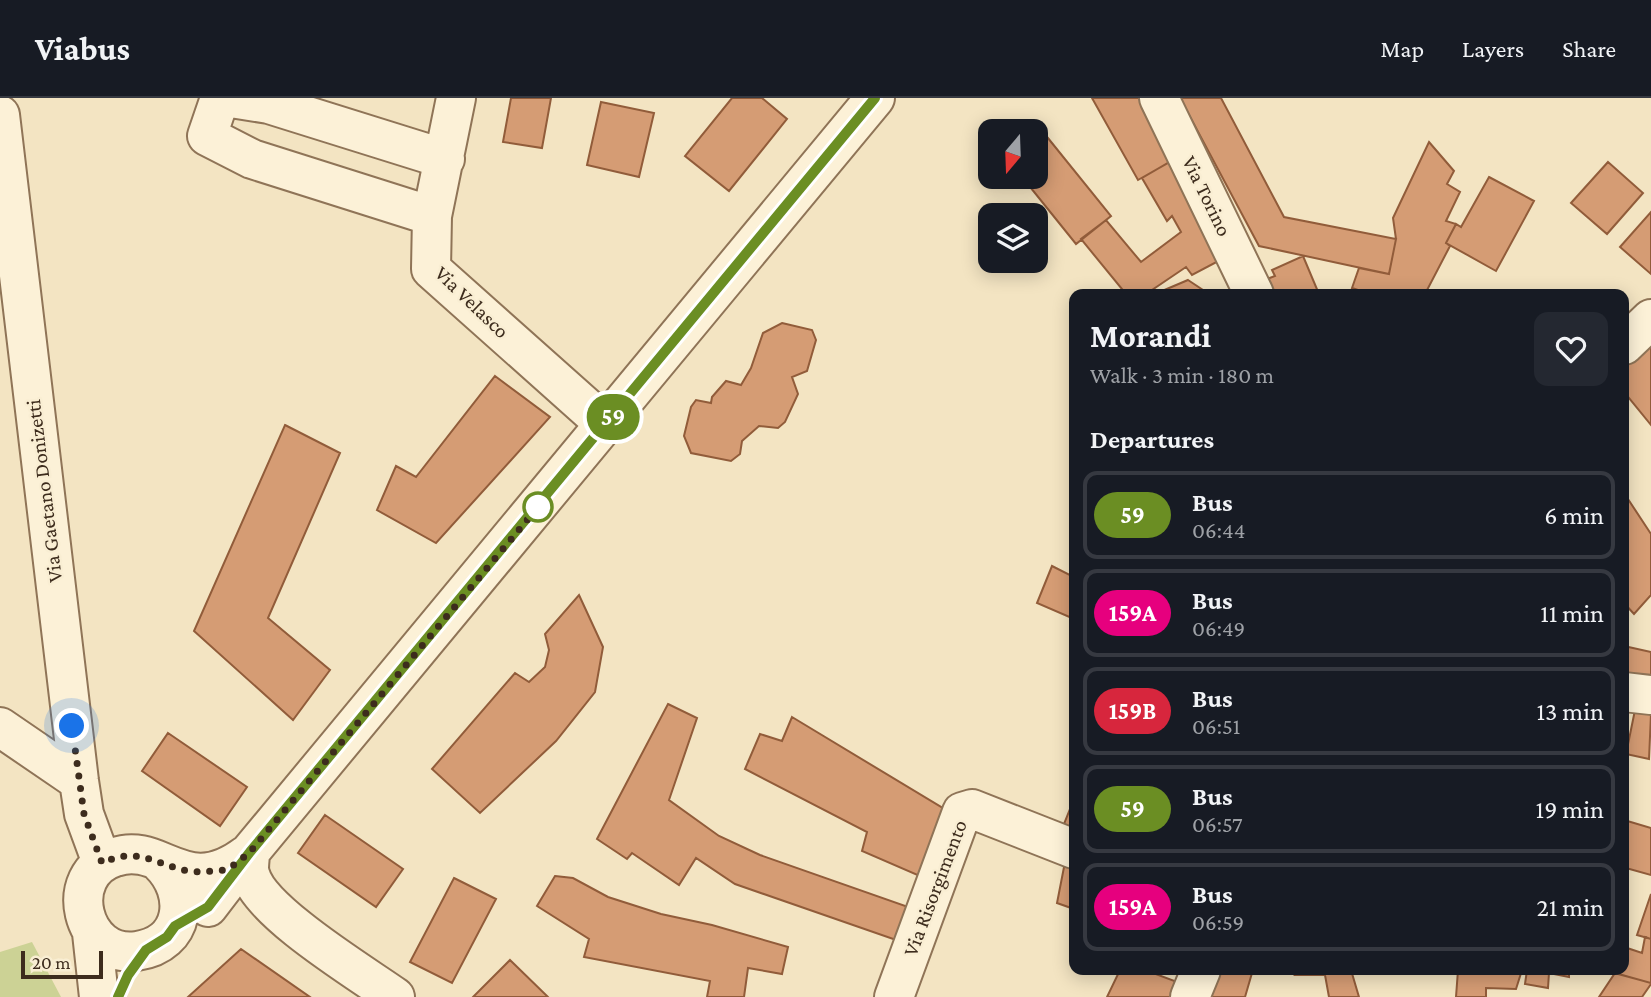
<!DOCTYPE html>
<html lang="en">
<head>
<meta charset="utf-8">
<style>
	body { margin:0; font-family:"Crimson Pro",serif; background:#242831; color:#f1f3f6; height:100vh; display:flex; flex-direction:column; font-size:26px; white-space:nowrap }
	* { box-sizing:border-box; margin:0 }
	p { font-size:23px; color:#9ea1a6 }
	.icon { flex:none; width:38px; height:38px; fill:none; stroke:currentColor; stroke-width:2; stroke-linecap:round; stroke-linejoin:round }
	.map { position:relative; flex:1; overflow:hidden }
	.drawer { position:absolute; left:1069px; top:191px; width:560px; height:686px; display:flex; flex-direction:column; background:#171b24; border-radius:14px; box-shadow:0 4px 18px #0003 }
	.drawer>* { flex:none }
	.badge { padding:0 14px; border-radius:23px; font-size:24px; line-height:46px }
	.needle { width:46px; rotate:199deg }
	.buttons { position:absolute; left:978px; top:21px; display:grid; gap:14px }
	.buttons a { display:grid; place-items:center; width:70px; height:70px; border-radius:14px; background:#171b24; box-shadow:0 4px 18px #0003; font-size:35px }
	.scale { position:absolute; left:21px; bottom:18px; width:82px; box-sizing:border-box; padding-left:7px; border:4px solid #3d2c1d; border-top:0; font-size:19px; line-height:24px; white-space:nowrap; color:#3d2c1d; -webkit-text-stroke:5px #f9eed3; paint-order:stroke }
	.you { position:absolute; width:35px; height:35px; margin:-18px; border:5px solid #fff; border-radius:50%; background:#1a73e8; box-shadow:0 0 0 10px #1a73e833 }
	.map>.badge { position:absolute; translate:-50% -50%; box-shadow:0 0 0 4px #fff }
	h2 { padding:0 21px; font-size:26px; line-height:63px }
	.round { display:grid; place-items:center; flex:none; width:74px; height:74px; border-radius:14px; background:#242831 }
	.summary { display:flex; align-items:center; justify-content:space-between; height:119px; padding:0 21px }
	h1 { font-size:33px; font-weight:700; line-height:52px }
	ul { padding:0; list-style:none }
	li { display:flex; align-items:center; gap:21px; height:88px; margin:0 14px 10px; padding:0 7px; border:4px solid #363941; border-radius:14px }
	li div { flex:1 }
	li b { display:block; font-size:26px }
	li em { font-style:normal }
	li .badge { min-width:77px; font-weight:700; text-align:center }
	header { display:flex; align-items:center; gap:42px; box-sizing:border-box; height:98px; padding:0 35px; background:#171b24; border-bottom:2px solid #363941 }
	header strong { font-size:33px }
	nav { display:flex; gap:38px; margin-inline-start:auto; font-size:24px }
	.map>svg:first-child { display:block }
	.green { fill:#ccd295 }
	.building { fill:#d59c74; stroke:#915c3a; stroke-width:2 }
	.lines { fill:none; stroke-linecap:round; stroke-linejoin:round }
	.minor-casing { stroke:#8f7457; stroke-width:42 }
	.minor { stroke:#fcf1d7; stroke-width:38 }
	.line-casing { stroke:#fff; stroke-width:16 }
	.line { stroke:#6b8e23; stroke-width:10 }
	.walk { stroke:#3d2c1d; stroke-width:7; stroke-dasharray:0 12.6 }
	.stop-dot { fill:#fff; stroke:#6b8e23; stroke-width:3.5 }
	.labels { text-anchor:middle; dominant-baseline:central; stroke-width:5; stroke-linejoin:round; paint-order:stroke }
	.street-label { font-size:21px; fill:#3d2c1d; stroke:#f9eed3 }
</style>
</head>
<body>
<header>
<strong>Viabus</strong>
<nav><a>Map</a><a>Layers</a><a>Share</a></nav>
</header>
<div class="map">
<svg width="1651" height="899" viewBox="0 0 1651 899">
	<rect width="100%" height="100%" fill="#f3e4c2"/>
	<path class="green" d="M32 844 61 899H0V854Z"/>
	<path class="building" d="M511 0H551L542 50 503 44Z
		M732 0H762L787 21 729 93 685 58Z
		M1092 0H1140L1173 62 1138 82Z
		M1180 0H1221L1284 119 1396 141 1389 176 1259 148Z
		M601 4 654 15 639 79 587 67Z
		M1035 24 1111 118 1076 146 1022 79H1036V33H1024Z
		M1429 44 1454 73 1447 86 1460 94 1446 123 1456 126 1446 145 1450 148 1425 196H1370L1352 190 1359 170 1389 176 1396 141 1393 120Z
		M1173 62 1226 159 1192 177 1186 169 1146 196H1126L1081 141 1106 122 1141 164 1181 134 1172 118 1167 123 1142 80Z
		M1608 64 1643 95 1607 136 1571 105Z
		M1489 79 1534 103 1496 173 1446 145 1456 126 1461 129Z
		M1651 114V176L1620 149Z
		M1303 158 1319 196H1270L1264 182 1275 178 1272 172Z
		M1188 182 1209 196H1155Z
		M782 225 812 232 816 242 807 273 792 279 798 296 785 324 778 330 759 328 742 343 740 356 731 363 691 355 684 338 691 309 696 302 711 305 712 299 726 283 741 287 751 270 763 235Z
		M1651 243V327L1624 294V269Z
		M495 278 550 319 436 445 377 412 396 368 416 379Z
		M285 327 340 355 268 520 330 572 293 622 194 533Z
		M1624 395 1651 436V497L1634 516 1624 505Z
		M1052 468 1074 479V521L1037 505Z
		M579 497 603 549 595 594 556 643 480 715 432 671 515 575 529 584 545 569 549 552 545 536Z
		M1624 548 1651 554V589L1624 584Z
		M668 606 697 620 669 702 719 738 760 757 914 811 899 843 735 786 696 760 679 787 632 755 627 761 597 741Z
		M1635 612 1651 616 1649 661 1626 656Z
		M792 619 951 715 922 779 862 753 867 734 745 671 760 636 782 643Z
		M168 635 247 689 220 728 142 673Z
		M1074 701V747L1058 741Z
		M325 717 403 771 376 809 298 755Z
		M1624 722 1651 730V777L1626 770 1624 778Z
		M1065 764 1074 768V811L1057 805Z
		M555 778 573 780 608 799 661 816 712 827 788 849 782 876 748 870 744 899H707L710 883 584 859 589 841 537 808Z
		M454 780 496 801 452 885 410 864Z
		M1651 796V841L1637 837Z
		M1645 839 1651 841V885L1611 874 1612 872H1624V849L1642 855Z
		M241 851 310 899H188Z
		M510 862 548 899H473Z
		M1120 872H1145L1180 885 1175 899H1107Z
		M1215 872H1291L1289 875 1214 874Z
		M1298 872H1351L1359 899H1329L1325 877H1295Z
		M1458 872H1522L1516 891 1486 890V899H1456Z
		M1527 872H1569V879L1549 875 1548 890 1525 886Z
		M1214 874 1252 875 1245 899H1204Z
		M1615 875 1651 885V886L1642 899H1599Z"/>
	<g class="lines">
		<defs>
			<path id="minor" d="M220 0 207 38 252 61 432 118
				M231 0 269 6 445 61
				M456 0 432 118 431 171 606 327
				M1159 0 1254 196
				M0 17 79 683 84 716 102 765
				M1624 247 1651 221
				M1624 594 1651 597
				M0 629 79 683
				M250 754C250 761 248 770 250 776 260 814 361 875 395 899
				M160 765C191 795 186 846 137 853 81 861 61 776 115 759 162 743 184 803 246 757
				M208 809 250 754 875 0
				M92 835 99 899
				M894 899 962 714 972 711 1074 751
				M1190 899 1201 872"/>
		</defs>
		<use href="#minor" class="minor-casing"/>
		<use href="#minor" class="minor"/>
	</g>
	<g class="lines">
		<defs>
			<path id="line" d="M118 899 128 877 146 852 167 839 175 828 208 809 250 754 875 0"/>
		</defs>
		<use href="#line" class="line-casing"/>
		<use href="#line" class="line"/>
		<path class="walk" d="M72 628 84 716 102 765C148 743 166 780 212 773 217 773 224 773 228 770 236 767 243 759 250 754L538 409"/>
	</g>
	<circle class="stop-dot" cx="538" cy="409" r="14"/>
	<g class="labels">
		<g class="street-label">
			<text transform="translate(1207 98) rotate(64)">Via Torino</text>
			<text transform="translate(472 204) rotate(44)">Via Velasco</text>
			<text transform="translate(44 393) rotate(-97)">Via Gaetano Donizetti</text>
			<text transform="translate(935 790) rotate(-69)">Via Risorgimento</text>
		</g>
	</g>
</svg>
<div class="buttons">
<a><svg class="needle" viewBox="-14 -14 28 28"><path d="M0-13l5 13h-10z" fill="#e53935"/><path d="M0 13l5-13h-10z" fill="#9ea1a6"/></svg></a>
<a><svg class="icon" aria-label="layers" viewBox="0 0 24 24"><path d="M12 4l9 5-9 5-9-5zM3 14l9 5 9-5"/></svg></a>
</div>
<div class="scale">20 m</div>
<div class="you" style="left:72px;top:628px"></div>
<b class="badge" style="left:613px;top:319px;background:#6b8e23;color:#fff">59</b>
<section class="drawer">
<div class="summary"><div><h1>Morandi</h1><p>Walk · 3 min · 180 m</p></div><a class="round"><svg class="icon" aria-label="heart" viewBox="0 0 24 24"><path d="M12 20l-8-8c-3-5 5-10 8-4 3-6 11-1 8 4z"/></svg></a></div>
<h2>Departures</h2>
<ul>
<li><span class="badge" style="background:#6b8e23;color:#fff">59</span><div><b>Bus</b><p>06:44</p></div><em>6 min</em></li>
<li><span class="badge" style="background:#e6007e;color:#fff">159A</span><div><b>Bus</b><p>06:49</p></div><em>11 min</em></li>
<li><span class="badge" style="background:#d7263d;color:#fff">159B</span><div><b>Bus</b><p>06:51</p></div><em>13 min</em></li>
<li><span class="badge" style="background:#6b8e23;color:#fff">59</span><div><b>Bus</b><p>06:57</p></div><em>19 min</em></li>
<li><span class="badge" style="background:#e6007e;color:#fff">159A</span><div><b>Bus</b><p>06:59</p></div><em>21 min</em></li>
</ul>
</section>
</div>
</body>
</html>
